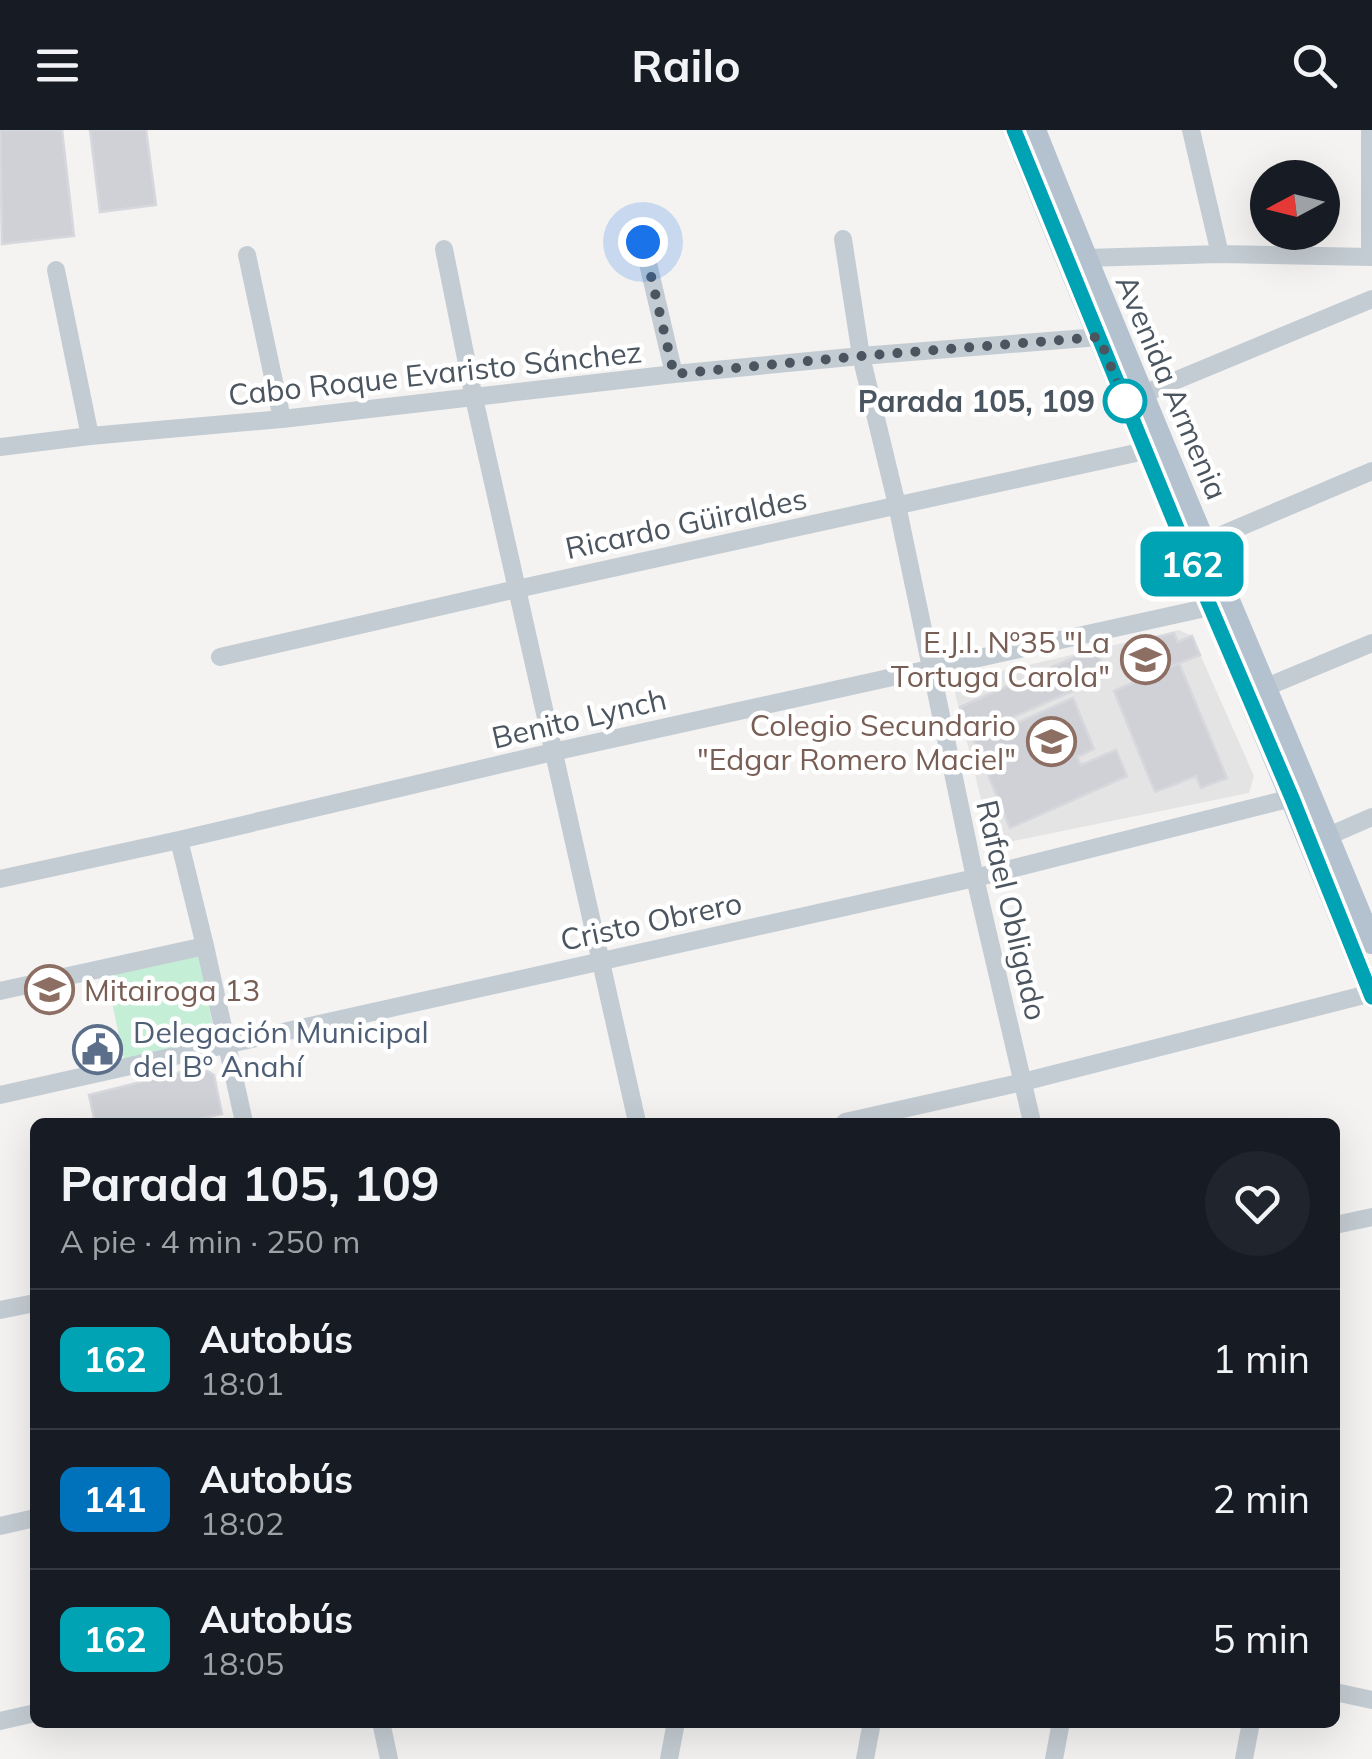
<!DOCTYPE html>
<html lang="es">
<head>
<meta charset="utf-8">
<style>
	body { margin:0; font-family:Mulish,sans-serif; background:#20242c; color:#f1f3f6; height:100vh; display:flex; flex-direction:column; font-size:38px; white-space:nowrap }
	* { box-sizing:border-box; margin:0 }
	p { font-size:32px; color:#9ea1a6 }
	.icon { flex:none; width:55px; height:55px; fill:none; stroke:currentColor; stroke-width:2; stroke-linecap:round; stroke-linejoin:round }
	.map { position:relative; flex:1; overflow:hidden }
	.drawer { position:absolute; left:30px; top:988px; width:1310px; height:610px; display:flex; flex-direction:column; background:#171b24; border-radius:15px; box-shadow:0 10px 40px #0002 }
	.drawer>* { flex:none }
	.badge { padding:0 20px; border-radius:15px; font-size:35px; line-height:65px }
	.needle { width:65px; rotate:263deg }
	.fabs { position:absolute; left:1250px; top:30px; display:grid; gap:20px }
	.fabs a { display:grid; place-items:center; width:90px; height:90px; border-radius:50%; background:#171b24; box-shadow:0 10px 40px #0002; font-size:50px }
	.you { position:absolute; width:50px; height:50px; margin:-25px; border:8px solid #fff; border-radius:50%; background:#1a73e8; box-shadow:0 0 0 15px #1a73e833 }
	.map>.badge { position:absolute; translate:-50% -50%; box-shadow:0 0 0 5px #fff }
	.round { display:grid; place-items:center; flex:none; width:105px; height:105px; border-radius:52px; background:#20242c }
	.head { display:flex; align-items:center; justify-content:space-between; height:170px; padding:0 30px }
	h1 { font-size:48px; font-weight:700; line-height:75px }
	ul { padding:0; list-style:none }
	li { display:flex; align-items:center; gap:30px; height:140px; padding:0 30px; border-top:2px solid #363941 }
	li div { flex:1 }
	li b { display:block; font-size:38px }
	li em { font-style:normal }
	li .badge { min-width:110px; font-weight:700; text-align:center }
	header { display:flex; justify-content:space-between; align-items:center; height:130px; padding:0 30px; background:#171b24; font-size:45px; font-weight:700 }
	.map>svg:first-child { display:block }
	.education { fill:#e5e4e4 }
	.green { fill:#c5eed6 }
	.building { fill:#d0d1d6; stroke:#d7d8dd; stroke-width:2.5 }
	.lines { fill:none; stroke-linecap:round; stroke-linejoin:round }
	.minor { stroke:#c4ccd3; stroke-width:18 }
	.major { stroke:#b4c1cf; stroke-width:22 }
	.line-casing { stroke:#fff; stroke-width:22 }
	.line { stroke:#00a3b4; stroke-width:15 }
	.walk { stroke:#4b555f; stroke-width:10; stroke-dasharray:0 18 }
	.stop-dot { fill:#fff; stroke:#00a3b4; stroke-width:5 }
	.labels { text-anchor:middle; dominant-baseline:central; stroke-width:9; stroke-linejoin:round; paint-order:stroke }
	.street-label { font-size:30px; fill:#4b555f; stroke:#fff }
	.stop-label { font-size:30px; font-weight:bold; fill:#4b555f; stroke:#fff; text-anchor:end }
	.education-label { font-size:30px; fill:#785e54; stroke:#fff; text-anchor:end }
	.service-label { font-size:30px; fill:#4e5e75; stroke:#fff; text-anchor:start }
</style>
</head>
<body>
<header><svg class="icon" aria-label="menu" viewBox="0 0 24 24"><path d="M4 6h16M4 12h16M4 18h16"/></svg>Railo<svg class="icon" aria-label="search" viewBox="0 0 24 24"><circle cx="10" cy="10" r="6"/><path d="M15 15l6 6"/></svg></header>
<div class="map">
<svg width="1372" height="1629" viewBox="0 0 1372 1629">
	<rect width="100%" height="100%" fill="#f4f3f2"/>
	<path class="education" d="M1179 500 1192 506 1254 646 1249 663 1004 713 990 706 955 563 963 550Z"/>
	<path class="green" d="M197 820 216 910 124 929 105 840Z"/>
	<path class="building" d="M0 0H62L74 106 2 114Z
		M90 0H146L156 75 100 82Z
		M1174 503 1178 512 1192 506 1200 525 1172 536 1167 525 1144 535 1135 513Z
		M1096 518 1107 546 999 593 1002 600 1073 568 1094 619 1077 627 1081 635 1116 620 1127 646 1010 698 960 577Z
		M1179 533 1227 648 1201 658 1196 646 1155 662 1114 561Z
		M201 937 214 945 222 984 186 992H95L89 965Z"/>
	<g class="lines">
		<path class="minor" d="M1191 0 1220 124
			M843 109 861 226 897 375 975 748 1032 992
			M643 112 674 244
			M444 119 474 268 637 992
			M247 125 282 289
			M1370 127V0
			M1078 131 1085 128 1220 124 1372 127
			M56 140 90 306
			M1131 269 1372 169
			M0 317 90 306 282 289 674 244 861 226 1099 207 1108 204
			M1193 417 1372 341
			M220 527 517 459 1154 319
			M1257 561 1372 513
			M179 710 205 816 244 992
			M1317 711 1372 687
			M0 749 179 710 553 622 1210 477 1223 471
			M0 861 205 816
			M0 965 975 748 1292 668 1299 663
			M845 992 1023 952 1372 863
			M1335 1095 1372 1087
			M0 1180 35 1173
			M0 1396 35 1388
			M1335 1562 1372 1570
			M0 1591 35 1583
			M381 1592 389 1629
			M669 1629 676 1592
			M865 1629 872 1592
			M1054 1629 1061 1592
			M1244 1629 1251 1592"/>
		<path class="major" d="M1014 0C1130 290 1256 577 1372 867
			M1035 0C1143 273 1261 542 1372 813"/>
	</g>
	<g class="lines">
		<defs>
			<path id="line" d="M1014 0 1186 420 1292 668 1372 867"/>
		</defs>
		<use href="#line" class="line-casing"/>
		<use href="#line" class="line"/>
		<path class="walk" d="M643 112 674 244 861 226 1099 207 1125 271"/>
	</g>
	<defs>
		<symbol id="school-ring" viewBox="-11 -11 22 22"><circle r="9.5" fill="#fff" stroke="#8d6e63" stroke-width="1.5"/><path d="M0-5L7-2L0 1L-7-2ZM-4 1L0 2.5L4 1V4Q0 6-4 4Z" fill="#8d6e63"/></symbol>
		<symbol id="civic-ring" viewBox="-11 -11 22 22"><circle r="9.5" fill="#fff" stroke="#5c6f8a" stroke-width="1.5"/><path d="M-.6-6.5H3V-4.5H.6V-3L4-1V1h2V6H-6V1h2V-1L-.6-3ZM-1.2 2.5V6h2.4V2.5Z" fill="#5c6f8a"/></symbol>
	</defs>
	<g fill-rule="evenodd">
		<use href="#school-ring" x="1118" y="502" width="55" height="55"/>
		<use href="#school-ring" x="1024" y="584" width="55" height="55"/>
		<use href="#school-ring" x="22" y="832" width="55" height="55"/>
		<use href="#civic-ring" x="70" y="892" width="55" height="55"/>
	</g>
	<circle class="stop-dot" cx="1125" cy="271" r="20"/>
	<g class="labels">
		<g class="street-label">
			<text transform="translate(435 243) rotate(-6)">Cabo Roque Evaristo Sánchez</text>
			<text transform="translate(1172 257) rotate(67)">Avenida Armenia</text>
			<text transform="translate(686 393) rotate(-12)">Ricardo Güiraldes</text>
			<text transform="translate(579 588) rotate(-13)">Benito Lynch</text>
			<text transform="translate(1012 780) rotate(77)">Rafael Obligado</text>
			<text transform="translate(651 791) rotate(-12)">Cristo Obrero</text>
		</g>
		<g class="stop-label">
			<text x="1095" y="271">Parada 105, 109</text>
		</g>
		<g class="education-label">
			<text x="1110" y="512">E.J.I. Nº35 "La<tspan x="1110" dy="34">Tortuga Carola"</tspan></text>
			<text x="1016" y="595">Colegio Secundario<tspan x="1016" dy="34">"Edgar Romero Maciel"</tspan></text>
			<text x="84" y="860" text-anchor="start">Mitairoga 13</text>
		</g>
		<g class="service-label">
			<text x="133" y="902">Delegación Municipal<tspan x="133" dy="34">del Bº Anahí</tspan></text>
		</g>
	</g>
</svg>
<div class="fabs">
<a><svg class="needle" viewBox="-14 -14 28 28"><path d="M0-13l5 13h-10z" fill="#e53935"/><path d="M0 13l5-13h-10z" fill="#9ea1a6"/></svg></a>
</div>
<div class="you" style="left:643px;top:112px"></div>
<b class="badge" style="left:1192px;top:434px;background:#00a3b4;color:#fff">162</b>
<section class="drawer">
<div class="head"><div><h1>Parada 105, 109</h1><p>A pie · 4 min · 250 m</p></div><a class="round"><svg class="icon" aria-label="heart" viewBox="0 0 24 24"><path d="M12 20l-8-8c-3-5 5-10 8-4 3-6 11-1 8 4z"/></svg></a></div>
<ul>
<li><span class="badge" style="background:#00a3b4;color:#fff">162</span><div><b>Autobús</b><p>18:01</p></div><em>1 min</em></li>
<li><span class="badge" style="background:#0072bc;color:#fff">141</span><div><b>Autobús</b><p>18:02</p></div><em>2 min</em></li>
<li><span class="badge" style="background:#00a3b4;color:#fff">162</span><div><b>Autobús</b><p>18:05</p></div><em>5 min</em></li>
</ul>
</section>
</div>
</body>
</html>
